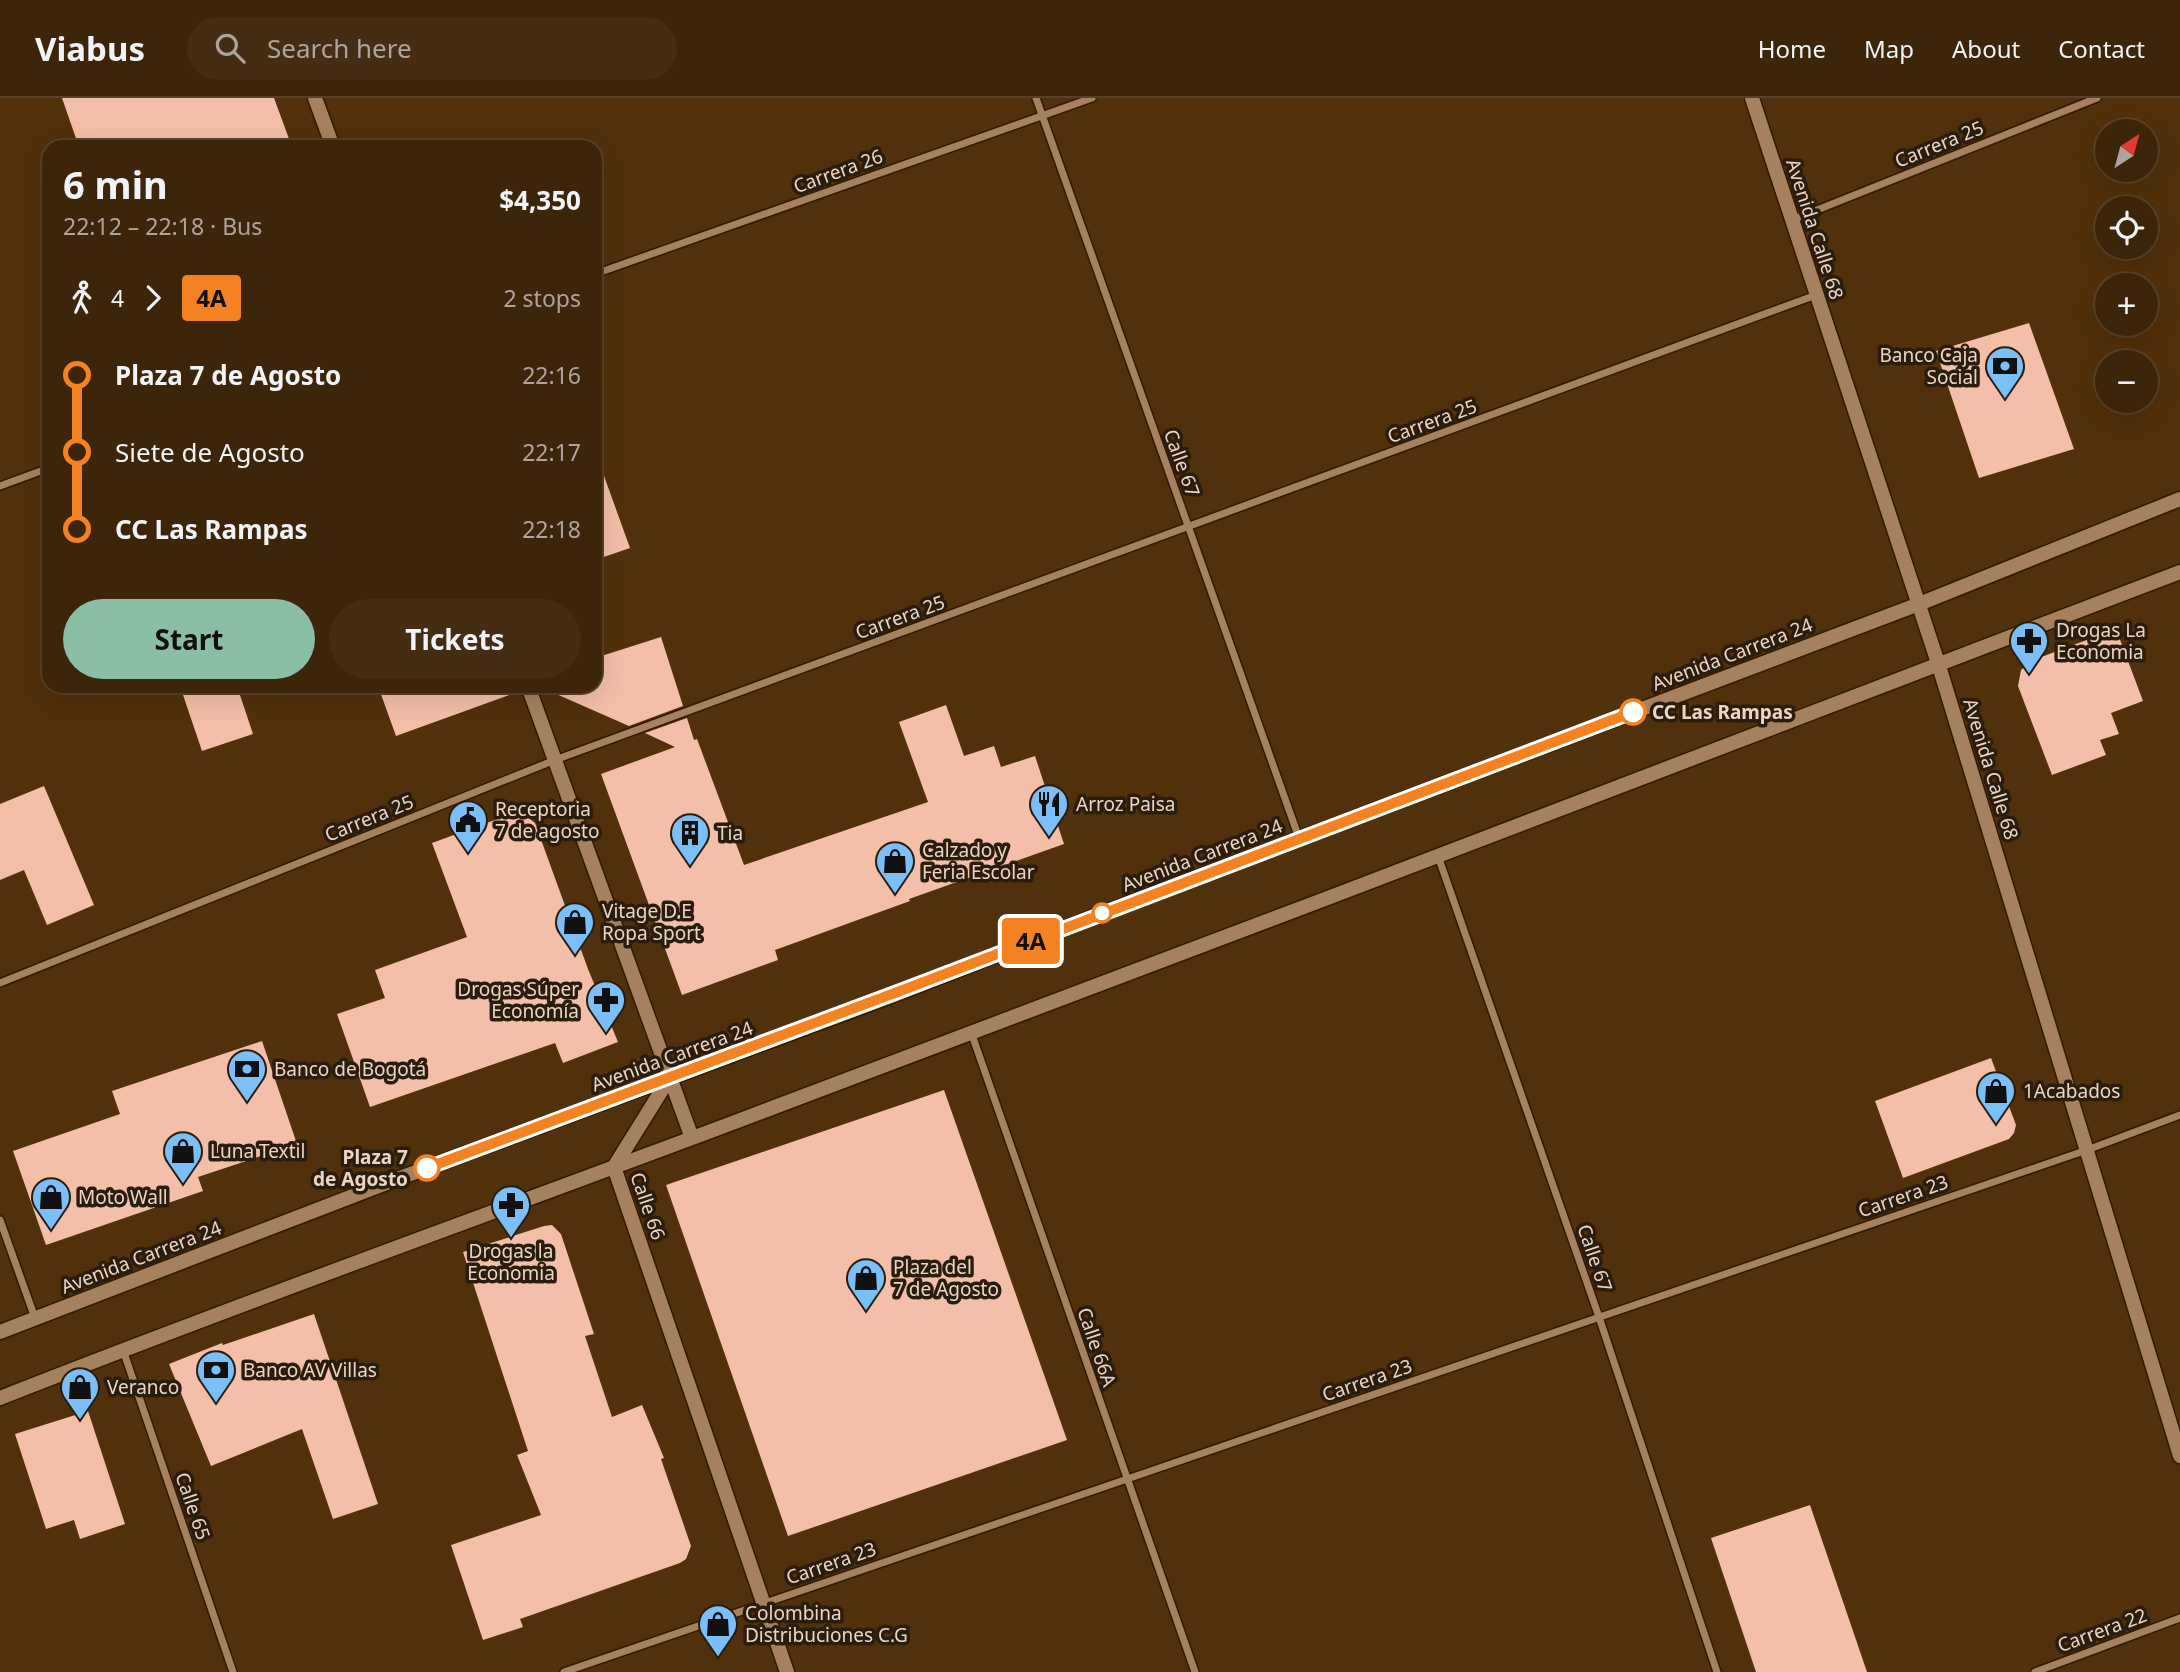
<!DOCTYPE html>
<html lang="en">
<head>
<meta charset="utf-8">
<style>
	body { margin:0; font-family:"Noto Sans",sans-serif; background:#442d12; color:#f1f3f6; height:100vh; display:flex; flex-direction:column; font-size:26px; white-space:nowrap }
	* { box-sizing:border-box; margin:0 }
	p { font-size:23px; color:#ada59c }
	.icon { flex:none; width:38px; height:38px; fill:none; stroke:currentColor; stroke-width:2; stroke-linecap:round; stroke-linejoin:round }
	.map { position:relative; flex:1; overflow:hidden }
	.side { position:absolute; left:42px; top:42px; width:560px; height:553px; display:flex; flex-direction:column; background:#3d2509; border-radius:21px; box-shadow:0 7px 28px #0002,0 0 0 2px #56422a }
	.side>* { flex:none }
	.badge { padding:0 14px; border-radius:5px; font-size:24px; line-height:46px }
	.needle { width:46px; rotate:36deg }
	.fabs { position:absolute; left:2095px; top:21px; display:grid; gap:14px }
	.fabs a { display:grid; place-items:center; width:63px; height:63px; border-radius:50%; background:#3d2509; box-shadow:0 7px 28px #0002,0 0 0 2px #56422a; font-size:35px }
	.map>.badge { position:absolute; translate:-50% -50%; box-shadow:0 0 0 4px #fff }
	.legs { display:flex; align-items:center; gap:10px; height:77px; padding:0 21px; font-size:23px }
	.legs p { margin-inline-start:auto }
	.overview { display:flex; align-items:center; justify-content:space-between; height:119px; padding:0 21px }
	h1 { font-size:38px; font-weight:700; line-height:52px }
	.cta { display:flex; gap:14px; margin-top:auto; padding:14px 21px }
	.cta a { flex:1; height:80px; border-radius:42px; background:#8abfa5; color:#111; font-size:28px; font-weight:700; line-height:80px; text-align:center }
	.cta a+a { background:#442d12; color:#f1f3f6 }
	ul { padding:0 21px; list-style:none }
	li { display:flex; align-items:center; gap:24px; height:77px; font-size:26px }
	li i { display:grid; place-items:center; width:10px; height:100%; margin:0 9px; background:currentColor }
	li i::after { content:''; width:18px; height:18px; margin:-9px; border:5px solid; border-radius:50%; background:#3d2509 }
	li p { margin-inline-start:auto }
	li:first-child i { background:linear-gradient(#0000 50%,currentColor 0) }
	li:last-child i { background:linear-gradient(currentColor 50%,#0000 0) }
	header { display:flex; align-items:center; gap:42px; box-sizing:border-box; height:98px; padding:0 35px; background:#3d2509; border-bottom:2px solid #56422a }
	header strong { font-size:33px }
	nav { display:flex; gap:38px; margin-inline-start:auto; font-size:24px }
	.search { width:490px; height:63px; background:#442d12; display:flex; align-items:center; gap:18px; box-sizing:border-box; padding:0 24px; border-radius:38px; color:#ada59c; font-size:26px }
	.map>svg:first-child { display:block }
	.building { fill:#f3bfa8 }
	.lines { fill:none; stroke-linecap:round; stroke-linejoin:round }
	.street-casing { stroke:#311a00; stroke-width:10 }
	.secondary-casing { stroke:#311a00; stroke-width:17 }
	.street { stroke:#a6815e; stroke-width:7 }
	.secondary { stroke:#a6815e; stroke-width:14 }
	.line-1-casing { stroke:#fff; stroke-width:16 }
	.line-1 { stroke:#f58220; stroke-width:10 }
	.stop-1-dot { fill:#fff; stroke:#f58220; stroke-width:3.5 }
	.labels { text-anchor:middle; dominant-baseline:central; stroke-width:7; stroke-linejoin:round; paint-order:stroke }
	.street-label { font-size:19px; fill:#ead5c3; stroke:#2b1d0e }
	.poi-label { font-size:19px; fill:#ead5c3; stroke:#2b1d0e; text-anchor:start }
	.stop-label { font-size:19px; font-weight:bold; fill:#ead5c3; stroke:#2b1d0e; text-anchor:start }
</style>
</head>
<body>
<header>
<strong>Viabus</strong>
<div class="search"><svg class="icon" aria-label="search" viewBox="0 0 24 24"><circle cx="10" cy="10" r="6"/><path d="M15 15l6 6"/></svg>Search here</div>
<nav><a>Home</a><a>Map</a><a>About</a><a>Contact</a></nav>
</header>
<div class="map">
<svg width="2180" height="1574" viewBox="0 0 2180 1574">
	<rect width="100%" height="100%" fill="#51310c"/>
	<path class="building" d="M62 0H274L292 49H79Z
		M2029 225 2074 351 1979 380 1936 253Z
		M599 364 630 450 595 462V365Z
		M2116 531 2143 603 2111 615 2119 636 2100 642 2106 657 2052 677 2018 588 2021 572 2031 563Z
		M661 539 683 608 629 628 538 588H595V560Z
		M180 588H237L253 636 202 653Z
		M378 588H519L520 593 396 638Z
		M946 607 964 658 994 648 1001 669 1035 658 1064 746 909 801 910 803 775 852 778 862 682 897 601 676 675 649 645 635 687 620 694 642 697 641 744 767 928 704 899 624Z
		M44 688 94 807 47 827 24 772 0 782V706Z
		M514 715 525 717 535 725 588 871 618 944 563 965 555 945 370 1009 337 916 385 900 375 872 467 839 432 745Z
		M262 943 297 1046 198 1079 203 1093 46 1147 13 1053 120 1016 112 993Z
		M1991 960 2016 1027 2014 1035 2009 1041 1903 1080 1875 1003Z
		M944 992 1067 1342 788 1438 666 1087Z
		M552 1127 561 1136 594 1236 585 1238 612 1319 642 1307 664 1360 661 1361 691 1448 686 1461 680 1465 520 1521 523 1529 483 1542 451 1447 541 1417 517 1357 528 1353 463 1154 544 1128Z
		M314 1216 378 1406 333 1421 302 1331 211 1368 169 1266 222 1245 223 1247Z
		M88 1313 125 1426 80 1441 74 1422 46 1431 15 1336Z
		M1810 1407 1867 1574H1756L1711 1440Z"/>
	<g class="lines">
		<defs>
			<path id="street" d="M1036 0 1299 740
				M1792 122 2097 0
				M595 176 1092 0
				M0 388 49 370
				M1438 758 1599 1219 1717 1574
				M0 885 555 662 1816 197
				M971 934 1195 1574
				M0 1122 35 1220
				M123 1252 233 1574
				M564 1574 2087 1052 2180 1017
				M2035 1574 2180 1520"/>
			<path id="secondary" d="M315 0 333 49
				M1752 0 1939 568 2180 1358
				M528 588 692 1040
				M614 1069 787 1574
				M614 1069 670 979
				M0 1234 397 1081 894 897 1098 817 1919 506 2180 401
				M0 1300C243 1204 490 1116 735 1024 1217 842 1700 660 2180 474"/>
		</defs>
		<use href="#street" class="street-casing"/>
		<use href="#secondary" class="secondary-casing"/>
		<use href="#street" class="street"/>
		<use href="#secondary" class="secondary"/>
	</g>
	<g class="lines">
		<defs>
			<path id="line-1" d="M427 1070C830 921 1232 767 1633 614"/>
		</defs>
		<use href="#line-1" class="line-1-casing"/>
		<use href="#line-1" class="line-1"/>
	</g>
	<defs>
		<symbol id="bank-pin" viewBox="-11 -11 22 30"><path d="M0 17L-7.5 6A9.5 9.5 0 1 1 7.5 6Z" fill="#7abff8" stroke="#2b1d0e"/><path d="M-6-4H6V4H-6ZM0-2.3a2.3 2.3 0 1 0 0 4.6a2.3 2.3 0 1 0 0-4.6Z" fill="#111"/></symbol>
		<symbol id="pharmacy-pin" viewBox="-11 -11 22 30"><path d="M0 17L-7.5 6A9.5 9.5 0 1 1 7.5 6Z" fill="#7abff8" stroke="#2b1d0e"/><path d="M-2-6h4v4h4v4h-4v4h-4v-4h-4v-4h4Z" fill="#111"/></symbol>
		<symbol id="restaurant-pin" viewBox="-11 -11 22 30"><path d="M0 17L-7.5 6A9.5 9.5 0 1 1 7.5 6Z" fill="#7abff8" stroke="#2b1d0e"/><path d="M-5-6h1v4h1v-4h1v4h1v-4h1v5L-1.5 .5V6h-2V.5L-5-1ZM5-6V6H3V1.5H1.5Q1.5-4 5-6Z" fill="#111"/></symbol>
		<symbol id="civic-pin" viewBox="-11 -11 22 30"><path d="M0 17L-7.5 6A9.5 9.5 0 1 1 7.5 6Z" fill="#7abff8" stroke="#2b1d0e"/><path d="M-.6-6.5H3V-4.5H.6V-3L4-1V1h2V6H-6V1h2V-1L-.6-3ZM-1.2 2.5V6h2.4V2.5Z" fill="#111"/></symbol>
		<symbol id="building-pin" viewBox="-11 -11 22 30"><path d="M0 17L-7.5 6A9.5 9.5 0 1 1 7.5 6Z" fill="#7abff8" stroke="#2b1d0e"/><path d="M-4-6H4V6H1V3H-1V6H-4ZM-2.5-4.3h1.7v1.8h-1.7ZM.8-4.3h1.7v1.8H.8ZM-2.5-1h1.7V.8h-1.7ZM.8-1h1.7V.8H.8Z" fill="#111"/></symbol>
		<symbol id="shop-pin" viewBox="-11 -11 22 30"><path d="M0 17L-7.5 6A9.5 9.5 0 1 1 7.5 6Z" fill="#7abff8" stroke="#2b1d0e"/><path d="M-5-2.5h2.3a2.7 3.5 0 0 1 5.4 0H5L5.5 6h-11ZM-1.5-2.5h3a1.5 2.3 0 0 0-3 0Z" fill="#111"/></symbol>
	</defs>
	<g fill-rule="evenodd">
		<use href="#bank-pin" x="1983" y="246" width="44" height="60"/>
		<use href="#pharmacy-pin" x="2007" y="521" width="44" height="60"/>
		<use href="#restaurant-pin" x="1027" y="684" width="44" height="60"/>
		<use href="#civic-pin" x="446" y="700" width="44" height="60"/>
		<use href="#building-pin" x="668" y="713" width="44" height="60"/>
		<use href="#shop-pin" x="873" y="741" width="44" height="60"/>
		<use href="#shop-pin" x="553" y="802" width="44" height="60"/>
		<use href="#pharmacy-pin" x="584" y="880" width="44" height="60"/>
		<use href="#bank-pin" x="225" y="949" width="44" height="60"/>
		<use href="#shop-pin" x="1974" y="971" width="44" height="60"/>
		<use href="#shop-pin" x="161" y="1031" width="44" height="60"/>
		<use href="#shop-pin" x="29" y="1077" width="44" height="60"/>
		<use href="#pharmacy-pin" x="489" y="1085" width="44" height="60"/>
		<use href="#shop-pin" x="844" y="1158" width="44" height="60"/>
		<use href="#bank-pin" x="194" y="1250" width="44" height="60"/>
		<use href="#shop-pin" x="58" y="1267" width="44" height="60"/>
		<use href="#shop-pin" x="696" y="1504" width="44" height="60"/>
	</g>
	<g class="stop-1-dot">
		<circle cx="1633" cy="614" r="12"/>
		<circle cx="1102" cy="815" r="9"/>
		<circle cx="427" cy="1070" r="12"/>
	</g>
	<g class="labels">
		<g class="street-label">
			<text transform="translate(1939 46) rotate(-22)">Carrera 25</text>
			<text transform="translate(838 73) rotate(-20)">Carrera 26</text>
			<text transform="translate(1815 131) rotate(72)">Avenida Calle 68</text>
			<text transform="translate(1432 323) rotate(-20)">Carrera 25</text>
			<text transform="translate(1182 365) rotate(70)">Calle 67</text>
			<text transform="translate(900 519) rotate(-20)">Carrera 25</text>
			<text transform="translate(1732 556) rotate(-21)">Avenida Carrera 24</text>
			<text transform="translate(1991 671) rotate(73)">Avenida Calle 68</text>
			<text transform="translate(369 720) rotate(-22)">Carrera 25</text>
			<text transform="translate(1202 757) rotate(-21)">Avenida Carrera 24</text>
			<text transform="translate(672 958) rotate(-20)">Avenida Carrera 24</text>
			<text transform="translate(1903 1098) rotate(-19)">Carrera 23</text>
			<text transform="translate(648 1108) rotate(71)">Calle 66</text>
			<text transform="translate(141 1159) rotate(-21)">Avenida Carrera 24</text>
			<text transform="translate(1595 1160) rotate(71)">Calle 67</text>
			<text transform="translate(1097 1249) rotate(71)">Calle 66A</text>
			<text transform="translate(1367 1282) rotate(-19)">Carrera 23</text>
			<text transform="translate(193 1408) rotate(71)">Calle 65</text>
			<text transform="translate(831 1465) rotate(-19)">Carrera 23</text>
			<text transform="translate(2102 1532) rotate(-20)">Carrera 22</text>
		</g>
		<g class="poi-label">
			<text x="1978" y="257" text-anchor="end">Banco Caja<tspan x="1978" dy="22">Social</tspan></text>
			<text x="2056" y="532">Drogas La<tspan x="2056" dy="22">Economia</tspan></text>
			<text x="1076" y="706">Arroz Paisa</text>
			<text x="495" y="711">Receptoria<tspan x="495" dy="22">7 de agosto</tspan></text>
			<text x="717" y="735">Tia</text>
			<text x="922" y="752">Calzado y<tspan x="922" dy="22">Feria Escolar</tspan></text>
			<text x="602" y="813">Vitage D.E<tspan x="602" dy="22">Ropa Sport</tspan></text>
			<text x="579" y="891" text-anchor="end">Drogas Súper<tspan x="579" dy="22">Economía</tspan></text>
			<text x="274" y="971">Banco de Bogotá</text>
			<text x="2023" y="993">1Acabados</text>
			<text x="210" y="1053">Luna Textil</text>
			<text x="78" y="1099">Moto Wall</text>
			<text x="511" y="1153" text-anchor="middle">Drogas la<tspan x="511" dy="22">Economia</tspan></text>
			<text x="893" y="1169">Plaza del<tspan x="893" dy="22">7 de Agosto</tspan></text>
			<text x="243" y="1272">Banco AV Villas</text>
			<text x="107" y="1289">Veranco</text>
			<text x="745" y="1515">Colombina<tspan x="745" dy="22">Distribuciones C.G</tspan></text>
		</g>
		<g class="stop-label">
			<text x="1652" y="614">CC Las Rampas</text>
			<text x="408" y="1059" text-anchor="end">Plaza 7<tspan x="408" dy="22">de Agosto</tspan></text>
		</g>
	</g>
</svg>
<div class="fabs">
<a><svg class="needle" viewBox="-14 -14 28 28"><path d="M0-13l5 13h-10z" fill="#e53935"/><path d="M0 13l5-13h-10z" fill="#ada59c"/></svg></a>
<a><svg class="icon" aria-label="locate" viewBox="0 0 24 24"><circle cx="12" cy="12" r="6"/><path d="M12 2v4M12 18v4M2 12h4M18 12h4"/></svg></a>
<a>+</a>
<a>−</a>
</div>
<b class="badge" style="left:1031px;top:843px;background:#f58220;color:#111">4A</b>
<section class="side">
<div class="overview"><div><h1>6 min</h1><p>22:12 – 22:18 · Bus</p></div><b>$4,350</b></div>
<div class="legs"><svg class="icon" aria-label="walk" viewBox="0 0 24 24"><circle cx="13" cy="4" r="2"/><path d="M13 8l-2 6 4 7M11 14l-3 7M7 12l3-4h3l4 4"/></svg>4<svg class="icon" aria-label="forward" viewBox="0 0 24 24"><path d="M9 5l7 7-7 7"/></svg><b class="badge" style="background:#f58220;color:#111">4A</b><p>2 stops</p></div>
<ul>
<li><i style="color:#f58220"></i><b>Plaza 7 de Agosto</b><p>22:16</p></li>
<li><i style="color:#f58220"></i><span>Siete de Agosto</span><p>22:17</p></li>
<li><i style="color:#f58220"></i><b>CC Las Rampas</b><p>22:18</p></li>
</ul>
<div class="cta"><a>Start</a><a>Tickets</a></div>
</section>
</div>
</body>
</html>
